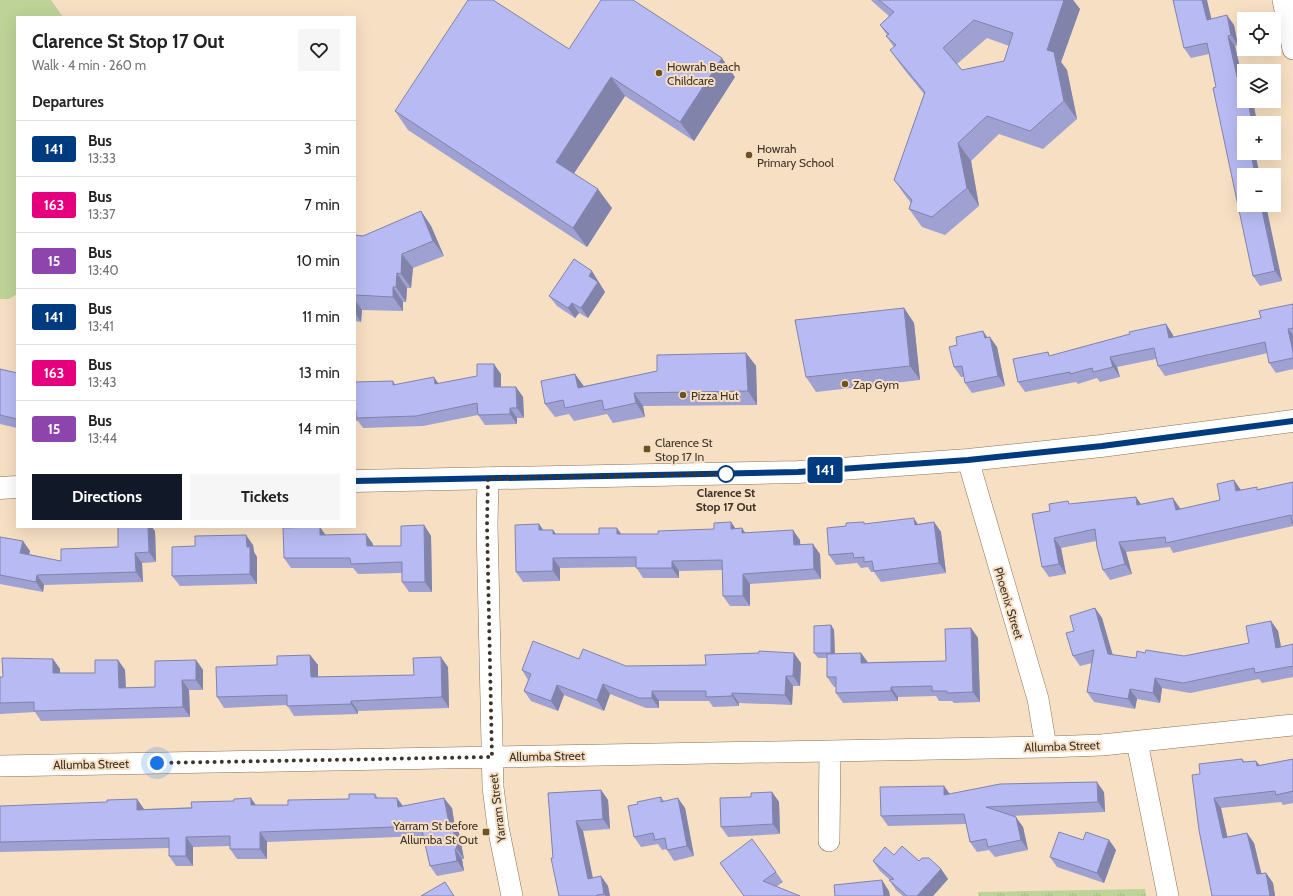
<!DOCTYPE html>
<html lang="en">
<head>
<meta charset="utf-8">
<style>
	body { margin:0; font-family:Cabin,sans-serif; background:#f6f6f6; color:#222; height:100vh; display:flex; flex-direction:column; font-size:15px; white-space:nowrap }
	* { box-sizing:border-box; margin:0 }
	p { font-size:13px; color:#767676 }
	.icon { flex:none; width:22px; height:22px; fill:none; stroke:currentColor; stroke-width:2; stroke-linecap:round; stroke-linejoin:round }
	.map { position:relative; flex:1; overflow:hidden }
	.side { position:absolute; left:16px; top:16px; width:340px; height:512px; display:flex; flex-direction:column; background:#fff; border-radius:0px; box-shadow:0 4px 16px #0002 }
	.side>* { flex:none }
	.badge { padding:0 8px; border-radius:3px; font-size:14px; line-height:26px }
	.buttons { position:absolute; left:1237px; top:12px; display:grid; gap:8px }
	.buttons a { display:grid; place-items:center; width:44px; height:44px; border-radius:0px; background:#fff; box-shadow:0 4px 16px #0002; font-size:20px }
	.you { position:absolute; width:20px; height:20px; margin:-10px; border:3px solid #fff; border-radius:50%; background:#1a73e8; box-shadow:0 0 0 6px #1a73e833 }
	.map>.badge { position:absolute; translate:-50% -50%; box-shadow:0 0 0 2px #fff }
	h2 { padding:0 16px; font-size:15px; line-height:36px }
	.round { display:grid; place-items:center; flex:none; width:42px; height:42px; border-radius:0px; background:#f6f6f6 }
	.headline { display:flex; align-items:center; justify-content:space-between; height:68px; padding:0 16px }
	h1 { font-size:19px; font-weight:800; line-height:30px }
	.cta { display:flex; gap:8px; margin-top:auto; padding:8px 16px }
	.cta a { flex:1; height:46px; border-radius:0px; background:#111827; color:#fff; font-size:16px; font-weight:800; line-height:46px; text-align:center }
	.cta a+a { background:#f6f6f6; color:#222 }
	ul { padding:0; list-style:none }
	li { display:flex; align-items:center; gap:12px; height:56px; padding:0 16px; border-top:1px solid #e0e0e0 }
	li div { flex:1 }
	li b { display:block; font-size:15px }
	li em { font-style:normal }
	li .badge { min-width:44px; font-weight:700; text-align:center }
	.map>svg:first-child { display:block }
	.grass { fill:url(#grass-tufts) }
	.garden { fill:#bed397 }
	.lines { fill:none; stroke-linecap:round; stroke-linejoin:round }
	.minor-casing { stroke:#877359; stroke-width:22 }
	.major-casing { stroke:#877359; stroke-width:23 }
	.minor { stroke:#fff; stroke-width:21 }
	.major { stroke:#fff; stroke-width:22 }
	.wall { fill:#9ea1d1; fill-rule:evenodd }
	.shaded-wall { fill:#8183aa }
	.building { fill:#b8bbf3; stroke:#8183aa; fill-rule:evenodd }
	.line-casing { stroke:#fff; stroke-width:9 }
	.line { stroke:#003b80; stroke-width:6 }
	.walk { stroke:#3e3429; stroke-width:4; stroke-dasharray:0 7.2 }
	.poi-dot { fill:#6d5324; stroke:#f7dfc3; stroke-width:1.5 }
	.stop-dot { fill:#fff; stroke:#003b80; stroke-width:2 }
	.labels { text-anchor:middle; dominant-baseline:central; stroke-width:4; stroke-linejoin:round; paint-order:stroke }
	.poi-label { font-size:12px; fill:#3e3429; stroke:#f7dfc3; text-anchor:start }
	.stop-label { font-size:12px; font-weight:bold; fill:#3e3429; stroke:#f7dfc3 }
	.street-label { font-size:12px; fill:#3e3429; stroke:#f7dfc3 }
</style>
</head>
<body>
<div class="map">
<svg width="1293" height="896" viewBox="0 0 1293 896">
	<defs>
		<pattern id="grass-tufts" width="24" height="20" patternUnits="userSpaceOnUse"><rect width="24" height="20" fill="#bed397"/><path d="M3 7l-1-3M5 7V3M7 7l1-3M15 17l-1-3M17 17v-4M19 17l1-3" fill="none" stroke="#a4b682"/></pattern>
	</defs>
	<rect width="100%" height="100%" fill="#f7dfc3"/>
	<path class="grass" d="M1145 889 1146 896H979L978 892Z"/>
	<path class="garden" d="M0 0H51L63 17H17V294L9 299H0Z"/>
	<g class="lines">
		<defs>
			<path id="minor" d="M1283 0 1293 49
				M968 460 1038 699 1046 747
				M488 478 487 525 493 787 498 827 512 896
				M1137 742 1168 896
				M0 766 1046 747 1102 745 1293 725
				M829 841 830 751"/>
			<path id="major" d="M355 481 798 472 968 460 1101 446 1293 421
				M0 488 17 487"/>
		</defs>
		<use href="#minor" class="minor-casing"/>
		<use href="#major" class="major-casing"/>
		<use href="#minor" class="minor"/>
		<use href="#major" class="major"/>
	</g>
	<path class="wall" d="M871 0H1073L1080 9 1061 62 1067 70 1077 119 1043 149 999 134 971 161 979 206 945 235 922 227 909 209 911 203 907 198 894 180 924 94 903 68 890 50 894 47 886 36 887 35 880 25 889 16 873 2ZM987 38 1009 46 1004 61 962 70 957 64Z
		M1211 19 1234 25 1238 45 1235 46 1242 76 1253 101 1257 123H1244L1282 281 1260 286 1253 276 1216 87 1209 54 1191 58 1184 48Z
		M569 49 735 77 694 141 625 96 574 173 612 208 587 247 408 130 395 111Z
		M421 211 431 226 444 256 413 268 411 288H407L406 302H403V311L362 310 361 322 355 321V235L363 236Z
		M599 281 598 282 605 292 588 318 579 313 575 318 557 306 549 296Z
		M1293 304V369L1276 373 1269 363 1268 353 1165 376 1158 366 1156 359 1117 367 1120 377 1100 382 1097 378 1078 384 1076 382 1025 392 1018 382 1050 356 1166 324 1173 335V337L1261 318Z
		M904 308 914 323 920 380 816 392 806 377Z
		M988 337 997 347 1005 386 972 393 965 383 964 377H961L954 367 957 345Z
		M746 353 756 366 757 405 643 406 645 417 613 423 607 414 574 421 569 414 555 417 545 404 575 374 584 386Z
		M0 369 17 373V428L0 424Z
		M501 374V387H516L523 397 524 418H517V424L485 425 478 415 423 426 363 428 358 421H355V382L393 381 395 384H438Z
		M1293 482V526L1173 553 1170 547 1126 552 1132 574 1110 580 1103 570 1096 541 1061 548 1066 574 1049 577 1042 567 1050 511 1070 504 1141 505 1180 508 1181 509 1220 500 1241 490 1258 489Z
		M731 522 735 529 742 528 745 533 800 540V545L820 554 821 579 750 584V606H730L723 596V570L679 571V578H643L636 567 560 568V581L523 582 516 572 539 524 543 530H553L556 534H658L714 529Z
		M934 522 941 532 946 573 881 582 874 572H871L868 567 861 568 857 563 836 565 829 555 846 526 865 524H918Z
		M424 525 431 536 432 592H409L402 582V573L358 574 353 568H291L284 558 325 535 373 544V546H401Z
		M155 531 156 562 142 563 143 582 44 585 43 592 0 584V537L30 551 29 554 61 561 118 547Z
		M253 545 254 552 257 557V584L180 586 172 576Z
		M1095 608 1102 618 1113 655 1136 658 1145 653 1184 656 1249 643 1271 621 1278 631 1281 647 1293 644V677L1262 683 1259 679 1190 693 1162 688 1160 703 1137 699 1135 709 1094 702 1087 692 1092 663 1080 666 1073 656Z
		M831 625 834 630 835 654 861 653 868 662 946 661 971 628 978 638 980 702 954 703 952 701H939L936 696 898 697V701L843 703 836 693V687H834L827 677V658H818L814 653Z
		M310 655 318 665V677L414 675 448 667 449 708 358 711V714L294 716 287 705 224 708 217 697 277 665Z
		M53 659 60 669V673H95L118 660 125 670 126 688 155 687 196 660 203 670V690H189L190 717 41 721 35 712 0 714V677H3Z
		M579 659 626 666 801 663 800 686H793L792 705 739 703V706L713 707 709 701H659V708H646L610 694 604 711 564 695 558 711 531 701 524 691 528 680 522 670Z
		M1242 759 1245 762 1256 761 1260 765 1293 759V803L1283 805 1281 802 1221 808 1227 837 1247 833 1254 843 1261 873H1266L1273 883 1275 896H1212L1200 774Z
		M944 786 950 794 1104 792 1105 812 1013 816 1023 827 1028 850 995 857 989 850 977 852 970 842 966 824 888 826 881 816Z
		M601 790 608 800 610 829 583 831 593 878 601 876 608 886 610 896H559L553 858 548 793Z
		M772 792 779 802 780 834 728 837 721 827 751 797Z
		M375 794 378 798H397L403 806 452 808 455 827 459 833 464 859H462L464 871 437 876 430 866 423 836 267 842V859H237L230 849V846L193 847V866H176L169 856V848L0 852V806L144 809 255 805H288L349 799Z
		M661 797 664 801 685 808 694 856 674 861 667 850V849L662 850 658 844 641 847 634 837 638 804Z
		M1083 840H1109L1116 850 1104 883 1057 867 1050 857Z
		M894 855 919 861 941 869 948 879 933 896H903L896 890 889 880H890L880 871 873 861Z
		M720 863 776 872 783 882 776 887 800 896H744Z"/>
	<path class="shaded-wall" d="M1064 0H1073L1080 9 1061 62 1067 70 1077 119 1064 101 1047 50Z
		M1202 0H1207L1214 30 1207 20Z
		M1227 15 1234 25 1238 45 1231 35Z
		M1228 36 1235 46 1244 87 1237 77Z
		M722 58 735 77 694 141 680 122Z
		M611 77 625 96 569 181 556 162Z
		M1248 101H1253L1257 123H1252Z
		M958 143 971 161 979 206 967 188Z
		M1251 153H1255L1260 175H1255Z
		M598 189 612 208 587 247 573 228Z
		M1261 205H1266L1282 281 1275 271Z
		M421 211 431 226 444 256 433 241Z
		M402 254 413 268 411 288 401 274Z
		M592 271 605 292 588 318 581 308 589 276Z
		M397 273 407 288 406 302 396 287Z
		M393 287 403 302V311L393 297Z
		M355 300 362 310 361 322 355 313Z
		M572 303 579 313 575 318 568 308Z
		M904 308 914 323 920 380 910 366Z
		M1166 324 1173 335 1176 348 1169 338Z
		M1288 329 1293 335V352Z
		M983 331 990 341 985 338Z
		M990 337 997 347 1005 386 998 376Z
		M746 353 756 366 757 405 748 391Z
		M1110 357 1117 367 1120 377 1113 367Z
		M494 364 501 374V397L494 387Z
		M575 374 584 387 578 388Z
		M434 377 441 387 435 384Z
		M516 387 523 397 524 418 517 408Z
		M634 393 643 406 645 417 636 403Z
		M510 408 517 418V424L510 414Z
		M1234 480 1241 490 1236 491Z
		M1136 497 1143 507 1137 505Z
		M1173 498 1180 508 1183 520 1176 510Z
		M914 518 921 529 915 525Z
		M731 522 738 532 731 529Z
		M934 522 941 532 946 573 939 563Z
		M539 524 546 534 539 530Z
		M424 525 431 536 432 592 425 582Z
		M148 527H152L155 531 156 562 149 552Z
		M320 527 327 537 320 535Z
		M617 528 624 538 617 534Z
		M742 528 749 538 742 533Z
		M553 530 560 540 553 534Z
		M793 530 800 540 801 555 794 545Z
		M366 534 373 544 374 557 367 546Z
		M246 535 253 545 254 552 257 557V584L250 574 247 547Z
		M1054 538 1061 548 1066 574 1059 564Z
		M23 541 30 551 27 563 20 553Z
		M1119 542 1126 552 1132 574 1125 564Z
		M813 544 820 554 821 579 814 569Z
		M135 553 142 563 143 582 136 572Z
		M553 558 560 568V581L553 571Z
		M672 561 679 571V578L672 568Z
		M743 574 750 584V606L743 596Z
		M37 575 44 585 43 592 36 582Z
		M1095 608 1102 618 1115 664 1108 654Z
		M1271 621 1278 631 1283 658 1276 648Z
		M831 625 834 630 835 658 831 653Z
		M971 628 978 638 980 702 973 692Z
		M794 653 801 663 800 686 793 676Z
		M861 653 868 663H861Z
		M310 655 318 665V687L311 677Z
		M441 657 448 667 449 708 442 697Z
		M53 659 60 669V683L53 673Z
		M118 660 125 670 126 698 119 688Z
		M196 660 203 670V690L196 680Z
		M786 676 793 686 792 705 785 695Z
		M1155 678 1162 688 1160 703 1153 693Z
		M182 680 189 690 190 717 183 707Z
		M603 684 610 694 604 711 597 700Z
		M557 685 564 695 558 711 551 701Z
		M891 687 898 697V701L891 691Z
		M1130 689 1137 699 1135 709 1128 699Z
		M652 691 659 701V708L652 698Z
		M732 693 739 703V706L732 696Z
		M351 701 358 711V714L351 704Z
		M1256 761 1263 771 1257 766Z
		M1097 782 1104 792 1105 812 1098 802Z
		M944 786 951 796 944 795Z
		M601 790 608 800 610 829 603 819Z
		M772 792 779 802 780 834 773 824Z
		M251 798 258 808 251 805Z
		M397 798 404 808 398 807Z
		M444 798 452 808 455 827 459 833 464 859 457 849 449 823Z
		M678 798 685 808 694 856 687 846Z
		M1214 798 1221 808 1230 848 1223 838Z
		M137 799 144 809V820L137 810Z
		M1016 817 1023 827 1028 850 1021 840Z
		M576 821 583 831 595 889 588 879Z
		M260 832 267 842V859L260 849Z
		M1247 833 1254 843 1264 884 1257 874Z
		M186 837 193 847V866L186 856Z
		M1109 840 1116 850 1104 883 1097 873Z
		M455 849 462 859 464 871 457 861Z
		M941 869 948 879 933 896H917Z
		M1266 873 1273 883 1275 896H1270Z
		M601 876 608 886 610 896H606L604 894Z
		M882 880 889 891 890 896H884Z"/>
	<path class="building" d="M468 0H493L569 49 601 0H633L722 58 680 122 611 77 556 162 598 189 573 228 395 111Z
		M879 0H1064L1047 50 1054 52 1064 101 1030 131 987 116 958 143 967 188 932 217 909 209 912 200 894 180 925 92 890 50 896 45 886 36 889 34 880 25 894 12ZM974 20 1013 33 1004 61 962 70 943 48Z
		M1173 0H1202L1207 20 1227 15 1231 35 1228 36 1237 77 1243 76 1244 83V101H1248L1252 123H1244V153H1251L1255 175H1244V205H1261L1275 271 1253 276 1213 88 1216 87 1207 43 1184 48Z
		M421 211 433 241 402 254 401 274 397 273 396 287H393V297L355 295V235L363 236Z
		M574 259 592 271 589 276 598 282 581 308 572 303 568 308 549 296Z
		M1293 304V328L1288 329 1293 352V358L1269 363 1265 342 1158 366 1154 348 1110 357 1113 367 1093 372 1092 368 1070 374V372L1018 382 1013 359 1048 352 1049 356 1130 334 1129 332 1166 324 1169 338 1261 318 1259 311Z
		M904 308 910 366 806 377 795 320Z
		M983 331 985 338 990 337 998 376 965 383 962 366 954 367 949 347 957 345 956 337Z
		M746 353 748 391 634 393 636 403 604 410 602 400 565 408 563 400 545 404 541 381 575 374 578 388 657 371V355Z
		M477 364H494V387H516L517 408H510V414L478 415 477 403 416 416 356 418V411H355V382L393 381V385L434 377 435 384 477 376Z
		M0 369 17 373V419L0 415Z
		M1234 480 1236 491 1257 487V490L1293 482V523H1292L1291 515 1166 543 1165 537 1119 542 1125 564 1103 570 1097 547 1095 529 1054 538 1059 564 1042 567 1032 514 1050 511 1049 504 1068 501 1069 504 1136 497 1137 505 1173 498 1176 510 1220 500 1217 484Z
		M914 518 915 525 934 522 939 563 874 571 872 561 864 562V557L854 558 853 553 829 555 827 528 846 526V523L864 522V524Z
		M731 522V529L742 528V533L793 530 794 545 813 544 814 569 743 574V596H723L722 560 672 561V568H636V557L553 558V571L516 572 515 525 539 524V530H553V534H599V528H617V534H658V531L714 529V523Z
		M424 525 425 582H402V562L351 564 350 558H284L283 528 320 527V535L366 534 367 546H401V526Z
		M118 527H148L149 552 135 553 136 572 37 575 36 582 0 575V537L23 541 20 553 61 561V549L118 547Z
		M246 535 247 547H250V574L172 576V547L195 546V536Z
		M1095 608 1108 654 1136 658 1137 651 1145 653 1146 650 1184 656 1249 643 1246 626 1271 621 1276 648 1293 644V666L1255 673 1254 668 1183 683 1155 678 1153 693 1130 689 1128 699 1087 692 1094 650 1073 656 1066 633 1074 631 1070 616Z
		M831 625V653H814V626Z
		M971 628 973 692 947 693V691H932V686L891 687V691L836 693V677H827V654L861 653V663L946 661 945 629Z
		M533 641 579 659 583 649 626 666 706 665 705 655 759 653V651L794 653 793 676H786L785 695 732 693V696L706 697V691H652V698H639L603 684 597 700 557 685 551 701 524 691 531 674 522 670Z
		M310 655 311 677 414 675 413 658 441 657 442 697 351 701V704L287 706V695L217 697 216 667 277 665V656Z
		M2 658 53 659V673H95V660H118L119 688 155 687V661L196 660V680H182L183 707 34 711V702L0 703V677H3Z
		M1242 759 1243 762 1256 761 1257 766 1293 759V791L1276 795 1275 791 1214 798 1223 838 1247 833 1257 874 1266 873 1270 896H1212L1199 830 1192 775 1200 774 1199 764Z
		M1097 782 1098 802 986 807 1016 817 1021 840 988 847 986 839 970 842 964 814 881 816 880 787 944 786V795L1000 784Z
		M601 790 603 819 576 821 588 879 601 876 604 894 597 895V896H559L551 858H553L548 793Z
		M772 792 773 824 721 827 720 798 751 797V793Z
		M349 794H375V798H397L398 807 444 798 449 823H452L457 849H455L457 861 430 866 421 826 260 832V849H230V836L186 837V856H169V838L0 842V806L107 802V800L137 799V810L192 808 191 802 234 801V799L251 798V805H288V800L349 799Z
		M661 797V802L678 798 687 846 667 850 665 838 655 840 653 833 634 837 628 806 638 804 637 802Z
		M1059 832 1083 840 1086 832 1109 840 1097 873 1050 857Z
		M752 839 776 872 763 881 800 896H744L720 863Z
		M902 846 919 861 922 858H929L941 869 917 896H907L889 880 894 879 873 861 885 847 894 855Z
		M882 880 884 896H835L834 885Z
		M445 882 454 896H421Z"/>
	<g class="lines">
		<defs>
			<path id="line" d="M355 481 798 472 968 460 1102 446 1293 421"/>
		</defs>
		<use href="#line" class="line-casing"/>
		<use href="#line" class="line"/>
		<path class="walk" d="M157 763 492 757 487 525 488 478 726 474"/>
	</g>
	<g class="poi-dot">
		<circle cx="659" cy="73" r="4"/>
		<circle cx="749" cy="155" r="4"/>
		<circle cx="845" cy="384" r="4"/>
		<circle cx="683" cy="395" r="4"/>
		<rect x="643" y="445" width="8" height="8" rx="2"/>
		<rect x="482" y="828" width="8" height="8" rx="2"/>
	</g>
	<circle class="stop-dot" cx="726" cy="474" r="8"/>
	<g class="labels">
		<g class="poi-label">
			<text x="667" y="66">Howrah Beach<tspan x="667" dy="14">Childcare</tspan></text>
			<text x="757" y="148">Howrah<tspan x="757" dy="14">Primary School</tspan></text>
			<text x="853" y="384">Zap Gym</text>
			<text x="691" y="395">Pizza Hut</text>
			<text x="655" y="442">Clarence St<tspan x="655" dy="14">Stop 17 In</tspan></text>
			<text x="478" y="825" text-anchor="end">Yarram St before<tspan x="478" dy="14">Allumba St Out</tspan></text>
		</g>
		<g class="stop-label">
			<text x="726" y="492">Clarence St<tspan x="726" dy="14">Stop 17 Out</tspan></text>
		</g>
		<g class="street-label">
			<text transform="translate(1009 603) rotate(73)">Phoenix Street</text>
			<text transform="translate(1062 746) rotate(-2)">Allumba Street</text>
			<text transform="translate(547 756) rotate(-1)">Allumba Street</text>
			<text transform="translate(91 764) rotate(-1)">Allumba Street</text>
			<text transform="translate(497 808) rotate(-97)">Yarram Street</text>
		</g>
	</g>
</svg>
<div class="buttons">
<a><svg class="icon" aria-label="locate" viewBox="0 0 24 24"><circle cx="12" cy="12" r="6"/><path d="M12 2v4M12 18v4M2 12h4M18 12h4"/></svg></a>
<a><svg class="icon" aria-label="layers" viewBox="0 0 24 24"><path d="M12 4l9 5-9 5-9-5zM3 14l9 5 9-5"/></svg></a>
<a>+</a>
<a>−</a>
</div>
<div class="you" style="left:157px;top:763px"></div>
<b class="badge" style="left:825px;top:470px;background:#003b80;color:#fff">141</b>
<section class="side">
<div class="headline"><div><h1>Clarence St Stop 17 Out</h1><p>Walk · 4 min · 260 m</p></div><a class="round"><svg class="icon" aria-label="heart" viewBox="0 0 24 24"><path d="M12 20l-8-8c-3-5 5-10 8-4 3-6 11-1 8 4z"/></svg></a></div>
<h2>Departures</h2>
<ul>
<li><span class="badge" style="background:#003b80;color:#fff">141</span><div><b>Bus</b><p>13:33</p></div><em>3 min</em></li>
<li><span class="badge" style="background:#e6007e;color:#fff">163</span><div><b>Bus</b><p>13:37</p></div><em>7 min</em></li>
<li><span class="badge" style="background:#8e44ad;color:#fff">15</span><div><b>Bus</b><p>13:40</p></div><em>10 min</em></li>
<li><span class="badge" style="background:#003b80;color:#fff">141</span><div><b>Bus</b><p>13:41</p></div><em>11 min</em></li>
<li><span class="badge" style="background:#e6007e;color:#fff">163</span><div><b>Bus</b><p>13:43</p></div><em>13 min</em></li>
<li><span class="badge" style="background:#8e44ad;color:#fff">15</span><div><b>Bus</b><p>13:44</p></div><em>14 min</em></li>
</ul>
<div class="cta"><a>Directions</a><a>Tickets</a></div>
</section>
</div>
</body>
</html>
